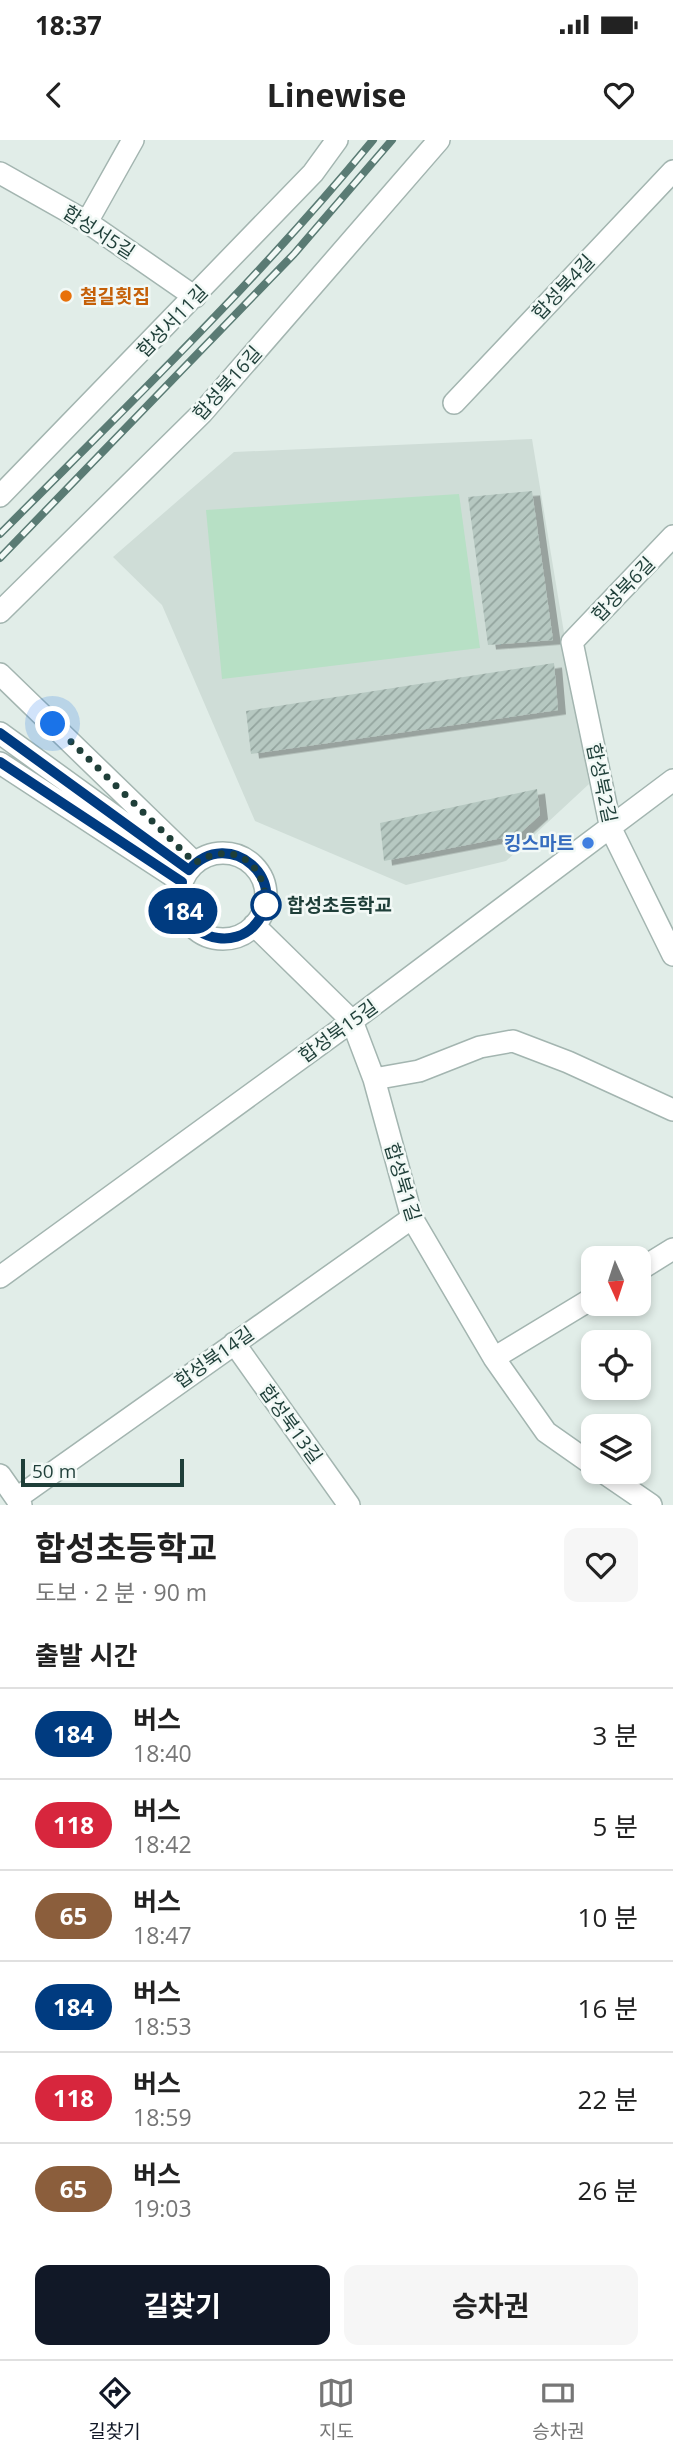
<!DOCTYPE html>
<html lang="ko">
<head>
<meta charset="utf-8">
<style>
	body { margin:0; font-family:"Open Sans","Noto Sans KR",sans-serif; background:#f6f6f6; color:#222; height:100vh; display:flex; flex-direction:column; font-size:26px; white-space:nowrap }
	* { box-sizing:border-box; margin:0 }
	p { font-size:23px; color:#767676 }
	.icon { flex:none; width:38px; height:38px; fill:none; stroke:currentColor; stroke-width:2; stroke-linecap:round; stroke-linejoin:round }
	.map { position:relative; height:1365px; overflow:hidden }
	.drawer { display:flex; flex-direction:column; background:#fff; flex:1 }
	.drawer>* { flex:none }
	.badge { padding:0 14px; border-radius:23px; font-size:24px; line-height:46px }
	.needle { width:46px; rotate:177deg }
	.controls { position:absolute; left:581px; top:1106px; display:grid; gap:14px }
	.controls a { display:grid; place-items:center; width:70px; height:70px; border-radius:14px; background:#fff; box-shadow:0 4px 10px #0003; font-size:35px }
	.scale { position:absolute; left:21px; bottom:18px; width:163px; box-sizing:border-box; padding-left:7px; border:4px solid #1f3f39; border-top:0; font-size:19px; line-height:24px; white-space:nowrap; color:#1f3f39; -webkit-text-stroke:5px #f2f9f6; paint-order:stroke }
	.you { position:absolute; width:35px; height:35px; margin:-18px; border:5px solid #fff; border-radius:50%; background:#1a73e8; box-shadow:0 0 0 10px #1a73e833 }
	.map>.badge { position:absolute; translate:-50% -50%; box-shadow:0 0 0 4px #fff }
	h2 { padding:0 35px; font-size:26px; line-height:63px }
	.round { display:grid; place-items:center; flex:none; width:74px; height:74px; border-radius:14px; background:#f6f6f6 }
	.overview { display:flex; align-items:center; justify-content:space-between; height:119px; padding:0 35px }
	h1 { font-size:33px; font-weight:700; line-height:52px }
	.action { display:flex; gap:14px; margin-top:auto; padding:14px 35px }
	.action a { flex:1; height:80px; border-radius:14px; background:#111827; color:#fff; font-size:28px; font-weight:700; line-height:80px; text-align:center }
	.action a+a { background:#f6f6f6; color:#222 }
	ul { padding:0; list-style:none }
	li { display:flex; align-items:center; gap:21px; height:91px; padding:0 35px; border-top:2px solid #e0e0e0 }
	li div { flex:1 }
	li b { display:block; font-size:26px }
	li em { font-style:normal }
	li .badge { min-width:77px; font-weight:700; text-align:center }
	.status { display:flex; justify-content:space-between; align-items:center; height:49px; padding:0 35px; background:#fff; direction:ltr }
	.status svg { height:19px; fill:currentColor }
	header { display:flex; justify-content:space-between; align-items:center; height:91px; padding:0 35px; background:#fff; font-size:32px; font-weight:700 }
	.tab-bar { display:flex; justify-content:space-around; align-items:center; height:98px; border-top:2px solid #e0e0e0; background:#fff; font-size:19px; color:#767676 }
	.tab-bar a { display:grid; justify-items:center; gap:4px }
	.tab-bar .active { color:#111827 }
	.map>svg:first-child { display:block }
	.built { fill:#cfddd7 }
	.green { fill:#b7e0c5 }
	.building { fill:url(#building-hatch); filter:url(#shadow) }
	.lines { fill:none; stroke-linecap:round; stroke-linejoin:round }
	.minor-casing { stroke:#a3b5b0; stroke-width:24 }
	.minor { stroke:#fff; stroke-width:21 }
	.rail-casing { stroke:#5a7b74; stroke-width:8 }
	.rail { stroke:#f2f9f6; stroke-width:5; stroke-dasharray:16; stroke-linecap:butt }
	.line-casing { stroke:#fff; stroke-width:16 }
	.line { stroke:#003b80; stroke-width:10 }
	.walk { stroke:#1f3f39; stroke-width:7; stroke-dasharray:0 12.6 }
	.food-dot { fill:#e8710a; stroke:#f2f9f6; stroke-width:2.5 }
	.shop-dot { fill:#3f7fe0; stroke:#f2f9f6; stroke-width:2.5 }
	.stop-dot { fill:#fff; stroke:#003b80; stroke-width:3.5 }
	.labels { text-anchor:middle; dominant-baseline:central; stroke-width:5; stroke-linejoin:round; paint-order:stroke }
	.street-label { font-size:19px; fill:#1f3f39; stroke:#f2f9f6 }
	.food-label { font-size:19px; font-weight:bold; fill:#c56008; stroke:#f2f9f6; text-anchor:start }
	.shop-label { font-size:19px; font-weight:bold; fill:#366cbe; stroke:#f2f9f6; text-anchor:end }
	.stop-label { font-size:19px; font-weight:bold; fill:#1f3f39; stroke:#f2f9f6; text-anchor:start }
</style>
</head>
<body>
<div class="status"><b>18:37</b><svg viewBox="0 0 49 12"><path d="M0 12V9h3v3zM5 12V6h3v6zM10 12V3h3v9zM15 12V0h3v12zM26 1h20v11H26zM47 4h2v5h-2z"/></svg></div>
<header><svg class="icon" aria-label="back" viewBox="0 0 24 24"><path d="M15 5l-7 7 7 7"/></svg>Linewise<svg class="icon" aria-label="heart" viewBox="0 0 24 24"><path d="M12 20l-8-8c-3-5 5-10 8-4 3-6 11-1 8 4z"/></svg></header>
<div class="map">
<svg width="673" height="1365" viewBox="0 0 673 1365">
	<defs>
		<pattern id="building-hatch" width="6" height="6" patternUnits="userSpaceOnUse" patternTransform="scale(1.75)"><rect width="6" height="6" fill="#b6c8c1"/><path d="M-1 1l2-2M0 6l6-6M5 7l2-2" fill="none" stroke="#93a49e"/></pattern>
		<filter id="shadow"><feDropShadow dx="8" dy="4.5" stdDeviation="0" flood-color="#0004"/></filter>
	</defs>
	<rect width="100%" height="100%" fill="#e1ede8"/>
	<path class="built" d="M532 299 589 644 506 721 406 745 255 681 162 465 113 417 234 312Z"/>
	<path class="green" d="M459 354 480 508 222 539 206 370Z"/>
	<path class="building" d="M532 351 553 500 488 505 468 357Z
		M554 523 558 570 251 614 246 571Z
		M537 649 540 675 518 695 384 721 380 683Z"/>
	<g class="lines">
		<defs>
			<path id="minor" d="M0 33 87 82 195 157
				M87 82 133 0
				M454 263 673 31
				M0 356 313 33 337 0
				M673 396 572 502 611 689 673 815
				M0 472 202 273 439 0
				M0 534 195 723
				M0 593 182 725
				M0 623 182 742
				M180 756a43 43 0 1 1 86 0a43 43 0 1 1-86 0Z
				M254 785 352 881 374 939 412 1078 494 1218 546 1292 593 1325
				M374 939 419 931 480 907 513 901 568 922 673 970
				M639 1130 673 1109
				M0 1137 352 881 673 640
				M234 1203 349 1365
				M494 1218 593 1158
				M603 1332 651 1365
				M0 1335 21 1365
				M17 1358 412 1078"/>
		</defs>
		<use href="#minor" class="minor-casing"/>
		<use href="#minor" class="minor"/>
		<defs>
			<path id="rail" d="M0 394C127 266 258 140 373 0
				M0 418 294 114 392 0"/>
		</defs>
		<use href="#rail" class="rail-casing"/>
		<use href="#rail" class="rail"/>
	</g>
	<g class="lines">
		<defs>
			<path id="line" d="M0 593 189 730C229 684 295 743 253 787 244 796 230 800 218 798 189 794 177 768 182 742L0 622"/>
		</defs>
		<use href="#line" class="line-casing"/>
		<use href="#line" class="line"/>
		<path class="walk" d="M53 584 195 723C235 699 265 723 266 765"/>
	</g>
	<circle class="food-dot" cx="66" cy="156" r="7"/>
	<circle class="shop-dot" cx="588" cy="703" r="7"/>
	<circle class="stop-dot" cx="266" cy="765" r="14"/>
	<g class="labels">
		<g class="street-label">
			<text transform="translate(99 92) rotate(33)">합성서5길</text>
			<text transform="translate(563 147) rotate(-47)">합성북4길</text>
			<text transform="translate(172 181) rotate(-46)">합성서11길</text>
			<text transform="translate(227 243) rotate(-48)">합성북16길</text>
			<text transform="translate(623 449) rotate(-46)">합성북6길</text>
			<text transform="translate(602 643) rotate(78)">합성북2길</text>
			<text transform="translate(338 891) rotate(-36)">합성북15길</text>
			<text transform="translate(403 1042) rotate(73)">합성북1길</text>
			<text transform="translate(214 1217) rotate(-35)">합성북14길</text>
			<text transform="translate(291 1284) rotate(54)">합성북13길</text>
		</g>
		<g class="food-label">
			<text x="80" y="156">철길횟집</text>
		</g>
		<g class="shop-label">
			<text x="574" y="703">킹스마트</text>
		</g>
		<g class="stop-label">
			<text x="287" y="765">합성초등학교</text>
		</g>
	</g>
</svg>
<div class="controls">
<a><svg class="needle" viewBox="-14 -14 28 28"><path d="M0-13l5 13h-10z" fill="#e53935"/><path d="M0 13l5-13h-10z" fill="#767676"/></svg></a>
<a><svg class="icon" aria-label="locate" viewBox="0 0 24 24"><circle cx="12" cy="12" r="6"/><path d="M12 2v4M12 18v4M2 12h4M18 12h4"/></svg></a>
<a><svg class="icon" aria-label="layers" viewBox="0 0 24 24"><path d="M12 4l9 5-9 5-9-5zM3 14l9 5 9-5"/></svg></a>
</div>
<div class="scale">50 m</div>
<div class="you" style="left:53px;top:584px"></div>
<b class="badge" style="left:183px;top:771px;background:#003b80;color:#fff">184</b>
</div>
<section class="drawer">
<div class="overview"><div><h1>합성초등학교</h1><p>도보 · 2 분 · 90 m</p></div><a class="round"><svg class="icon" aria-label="heart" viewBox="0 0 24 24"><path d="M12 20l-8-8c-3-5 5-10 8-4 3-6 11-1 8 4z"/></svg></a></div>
<h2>출발 시간</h2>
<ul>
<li><span class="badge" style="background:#003b80;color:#fff">184</span><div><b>버스</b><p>18:40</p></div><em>3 분</em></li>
<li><span class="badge" style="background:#d7263d;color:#fff">118</span><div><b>버스</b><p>18:42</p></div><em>5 분</em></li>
<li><span class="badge" style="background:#8b5e3c;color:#fff">65</span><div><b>버스</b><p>18:47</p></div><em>10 분</em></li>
<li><span class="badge" style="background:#003b80;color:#fff">184</span><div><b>버스</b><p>18:53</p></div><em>16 분</em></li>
<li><span class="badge" style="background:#d7263d;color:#fff">118</span><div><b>버스</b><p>18:59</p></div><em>22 분</em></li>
<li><span class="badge" style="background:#8b5e3c;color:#fff">65</span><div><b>버스</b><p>19:03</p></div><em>26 분</em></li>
</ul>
<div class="action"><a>길찾기</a><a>승차권</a></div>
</section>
<nav class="tab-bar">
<a class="active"><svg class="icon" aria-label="directions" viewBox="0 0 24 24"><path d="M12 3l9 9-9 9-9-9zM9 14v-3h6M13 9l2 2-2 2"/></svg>길찾기</a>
<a><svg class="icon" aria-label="map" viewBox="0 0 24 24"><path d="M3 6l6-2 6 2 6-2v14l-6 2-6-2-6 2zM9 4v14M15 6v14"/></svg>지도</a>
<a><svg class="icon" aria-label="tickets" viewBox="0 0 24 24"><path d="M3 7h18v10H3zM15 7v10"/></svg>승차권</a>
</nav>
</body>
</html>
